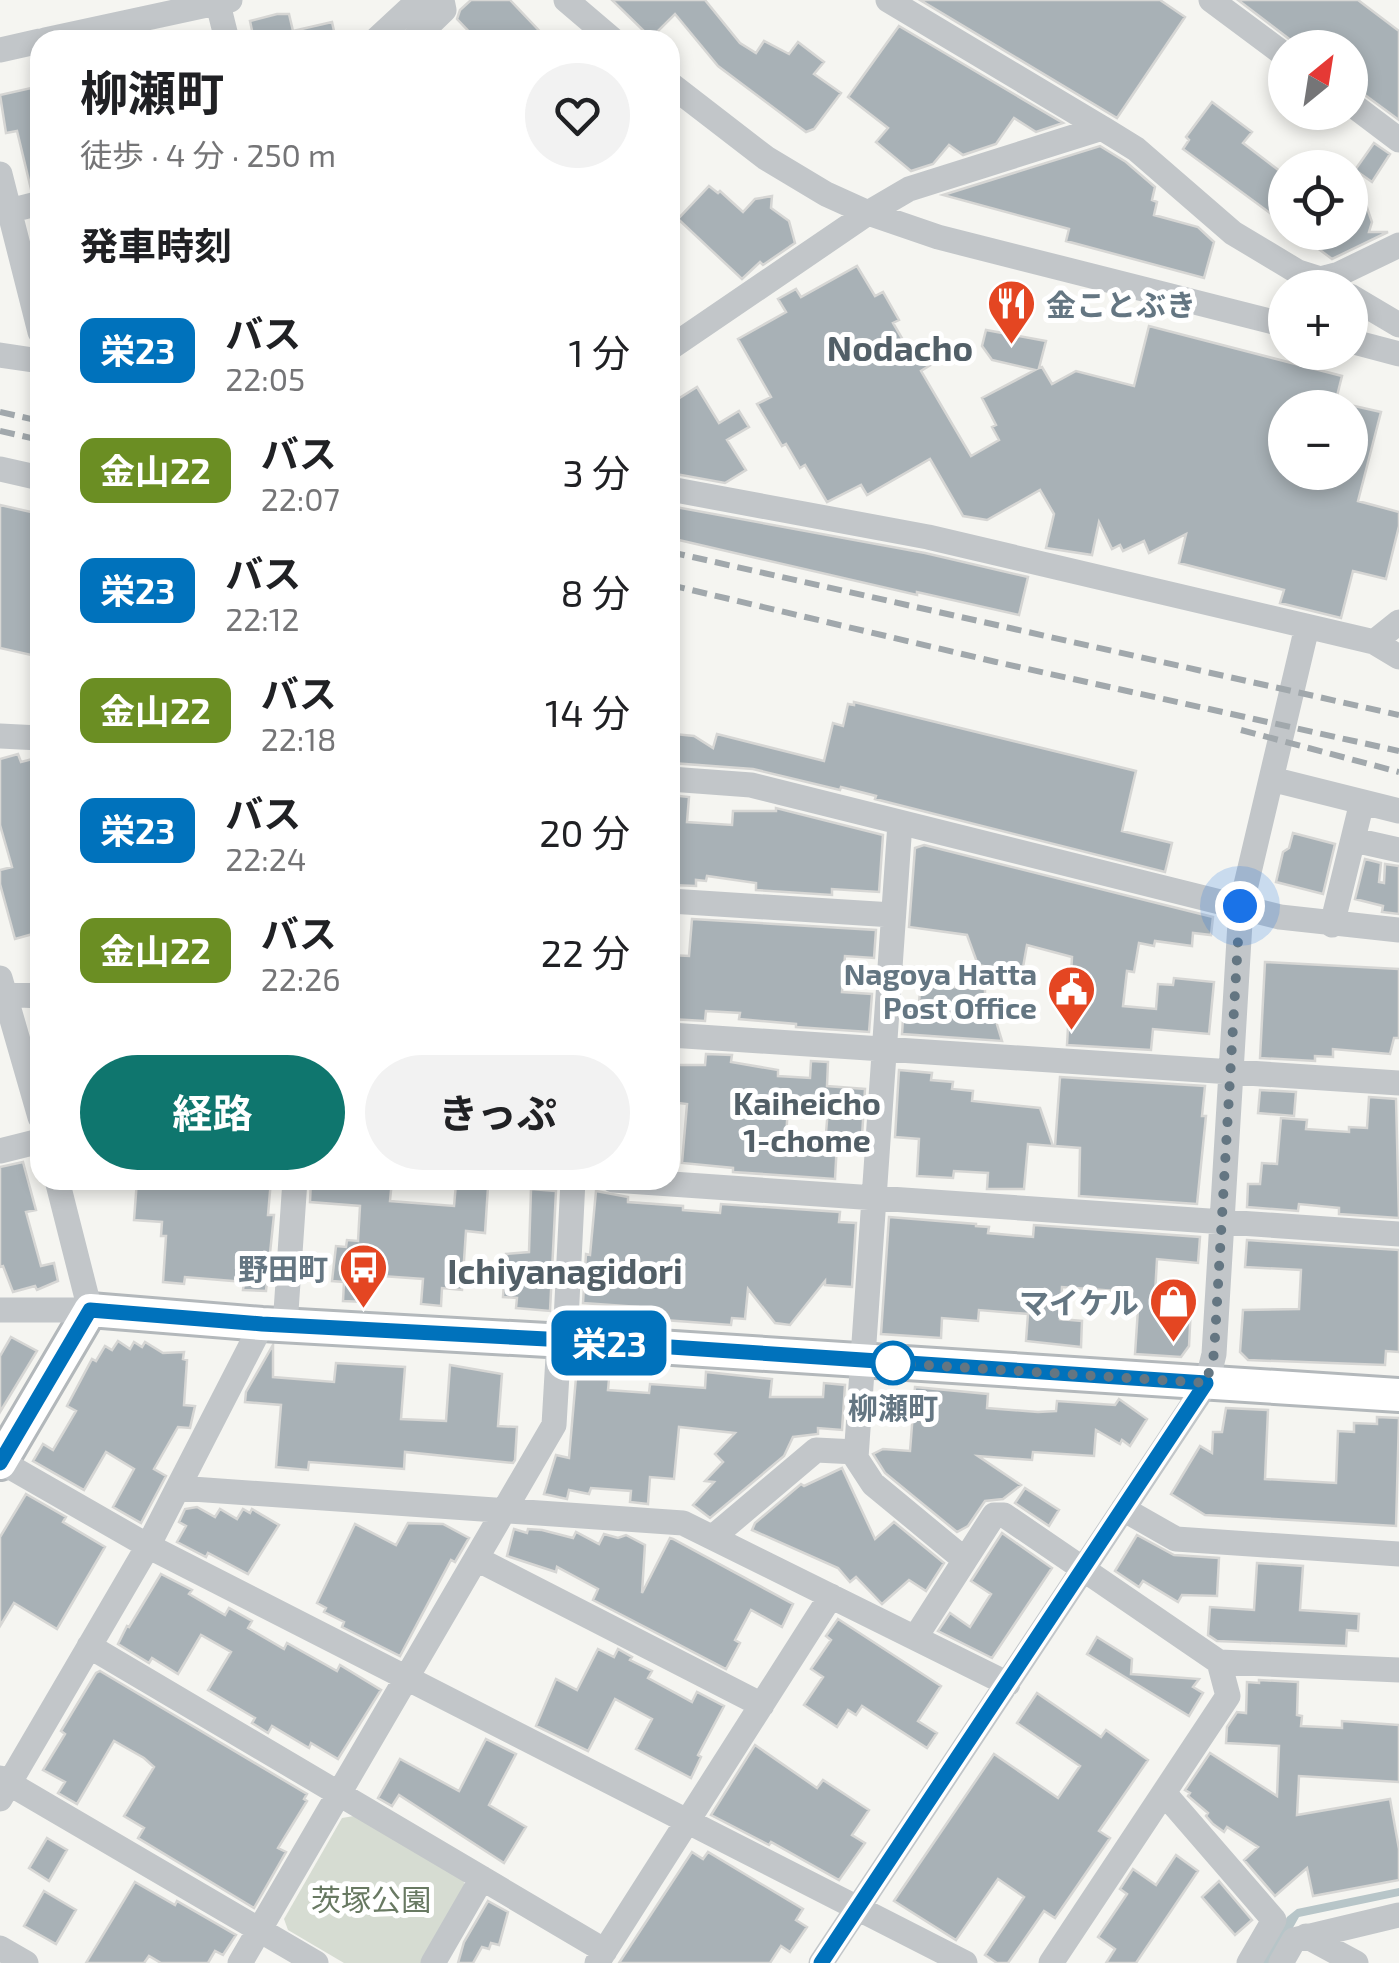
<!DOCTYPE html>
<html lang="ja">
<head>
<meta charset="utf-8">
<style>
	body { margin:0; font-family:"Exo 2","Noto Sans JP",sans-serif; background:#f2f2f2; color:#202124; height:100vh; display:flex; flex-direction:column; font-size:38px; white-space:nowrap }
	* { box-sizing:border-box; margin:0 }
	p { font-size:32px; color:#757577 }
	.icon { flex:none; width:55px; height:55px; fill:none; stroke:currentColor; stroke-width:2; stroke-linecap:round; stroke-linejoin:round }
	.map { position:relative; flex:1; overflow:hidden }
	.drawer { position:absolute; left:30px; top:30px; width:650px; height:1160px; display:flex; flex-direction:column; background:#fff; border-radius:30px; box-shadow:0 5px 15px #0003 }
	.drawer>* { flex:none }
	.badge { padding:0 20px; border-radius:15px; font-size:35px; line-height:65px }
	.needle { width:65px; rotate:30deg }
	.controls { position:absolute; left:1268px; top:30px; display:grid; gap:20px }
	.controls a { display:grid; place-items:center; width:100px; height:100px; border-radius:50%; background:#fff; box-shadow:0 5px 15px #0003; font-size:50px }
	.you { position:absolute; width:50px; height:50px; margin:-25px; border:8px solid #fff; border-radius:50%; background:#1a73e8; box-shadow:0 0 0 15px #1a73e833 }
	.map>.badge { position:absolute; translate:-50% -50%; box-shadow:0 0 0 5px #fff }
	h2 { padding:0 50px; font-size:38px; line-height:90px }
	.round { display:grid; place-items:center; flex:none; width:105px; height:105px; border-radius:52px; background:#f2f2f2 }
	.summary { display:flex; align-items:center; justify-content:space-between; height:170px; padding:0 50px }
	h1 { font-size:48px; font-weight:700; line-height:75px }
	.cta { display:flex; gap:20px; margin-top:auto; padding:20px 50px }
	.cta a { flex:1; height:115px; border-radius:60px; background:#0f766e; color:#fff; font-size:40px; font-weight:700; line-height:115px; text-align:center }
	.cta a+a { background:#f2f2f2; color:#202124 }
	ul { padding:0; list-style:none }
	li { display:flex; align-items:center; gap:30px; height:120px; padding:0 50px }
	li div { flex:1 }
	li b { display:block; font-size:38px }
	li em { font-style:normal }
	li .badge { min-width:110px; font-weight:700; text-align:center }
	.map>svg:first-child { display:block }
	.green { fill:#d6dcd2 }
	.water { fill:#b7c5c8 }
	.building { fill:#a8b1b6; stroke:#d6d6d4; stroke-width:2.5 }
	.lines { fill:none; stroke-linecap:round; stroke-linejoin:round }
	.major-casing { stroke:#b3b8bb; stroke-width:38 }
	.minor { stroke:#c2c6c9; stroke-width:25 }
	.major { stroke:#fff; stroke-width:32 }
	.rail { stroke:#a1a8ac; stroke-width:6; stroke-dasharray:15 8; stroke-linecap:butt }
	.line-casing { stroke:#fff; stroke-width:22 }
	.line { stroke:#0072bc; stroke-width:15 }
	.walk { stroke:#647682; stroke-width:10; stroke-dasharray:0 18 }
	.stop-dot { fill:#fff; stroke:#0072bc; stroke-width:5 }
	.labels { text-anchor:middle; dominant-baseline:central; stroke-width:10; stroke-linejoin:round; paint-order:stroke }
	.poi-label { font-size:30px; font-weight:bold; fill:#647682; stroke:#fff; text-anchor:end }
	.stop-label { font-size:30px; font-weight:bold; fill:#647682; stroke:#fff }
	.park-label { font-size:30px; fill:#687962; stroke:#fff }
	.neighbourhood-label { font-size:32px; font-weight:bold; fill:#525f67; stroke:#fff }
	.quarter-label { font-size:35px; font-weight:bold; fill:#525f67; stroke:#fff }
</style>
</head>
<body>
<div class="map">
<svg width="1399" height="1963" viewBox="0 0 1399 1963">
	<rect width="100%" height="100%" fill="#f5f5f1"/>
	<path class="green" d="M354 1816 462 1878 467 1890 425 1963H344L288 1930 284 1919 342 1818Z"/>
	<path class="water" d="M1399 1888V1896L1299 1917 1273 1963H1262L1287 1917 1297 1909Z"/>
	<path class="building" d="M471 0H510L548 40H477L457 19 460 10Z
		M612 0H705L740 43 756 53 764 41 789 54 798 42 824 62 814 74 841 93 814 129 806 132 718 66 675 14 651 38Z
		M920 0H1160L1185 17 1117 118Z
		M1238 0H1358L1399 31V120L1350 84V48H1301Z
		M277 14H289L293 31 332 22 336 40H254L250 21Z
		M899 26 1063 123 1036 132 1014 118 996 144 963 155 949 145 933 164 911 171 876 142 888 128 848 97Z
		M40 86V187L31 189 17 131 6 133 0 95Z
		M1212 102 1252 132 1243 143 1285 175V224L1183 149 1189 140 1186 137Z
		M1374 143 1390 154 1372 182 1355 170Z
		M1100 146 1126 162 1155 187 1152 200 1157 202 1154 215 1198 227 1214 242 1204 278 1066 241 1069 229 943 195Z
		M1353 167 1372 222 1369 232H1388L1332 259 1296 232H1350V168Z
		M709 186 718 193 720 191 743 212 755 199 772 196 771 208 789 221 795 243 763 265 760 262 742 279 678 219Z
		M857 266 875 296 883 292 899 320 893 323 910 352 921 346 932 364 921 371 971 456 999 440 992 427 996 425 982 398 1035 370 992 360 982 346 986 330 1046 341 1039 368 1042 367 1052 384 1076 371 1134 386 1149 326 1342 376 1334 408H1285V472H1350V405L1381 412 1358 501 1399 512V526L1386 579 1353 571 1341 618 1280 603 1284 590 1179 563 1186 534 1149 553 1144 541 1123 551 1120 545 1112 549 1099 522 1092 555 1046 548 1054 514 1040 490 987 520 963 516 930 459 867 495 861 485 827 502 805 465 800 468 786 444 782 446 757 404 771 397 738 339 786 312 778 299 796 289 801 297Z
		M697 387 719 423 739 411 749 427 727 440 746 470 725 483 670 473V404Z
		M0 505 40 514V657L0 648Z
		M670 506 925 553 1028 577 1019 615 917 592V595L670 538Z
		M854 702 1136 771 1122 831 1172 843 1165 872 875 799 876 796 841 787 840 790 753 769 672 763 675 734 694 736 713 748 717 734 824 761 833 723 843 726 848 704 854 705Z
		M18 754 21 762 40 757V932L15 939 0 884V870L12 867 0 825V759Z
		M670 795 689 797 687 822 732 825 733 811H776V808L883 835 879 892 832 889V895L756 890V883L707 876 706 881 696 880V886L670 885Z
		M1293 833 1335 844 1323 894 1276 882 1283 852 1289 848Z
		M924 845 1213 917 1211 935 1193 933 1192 946 1155 941 1154 946 1139 943 1134 972 1127 971 1123 1006 1156 1009 1158 984 1173 985 1174 978 1214 982 1209 1034 1153 1029 1151 1050 1067 1045 1072 957 1027 945 1022 973 978 965 967 935 909 927 915 848Z
		M1365 859 1381 863 1379 882 1384 883 1385 864 1399 866V914L1382 912 1383 906 1355 899Z
		M692 919 876 930 874 958 845 956 842 992 872 994 869 1032 796 1027V1024L739 1019 740 1013 706 1011 705 1021 670 1019V955L689 956Z
		M1265 962 1399 969V1038H1394L1390 1054 1333 1049V1057L1315 1056V1061L1260 1058Z
		M921 971 940 973 939 986 985 989V1007H989V1018H995L1002 1041 902 1034 904 1003 919 1005Z
		M706 1054 732 1055 731 1062 778 1070V1076L810 1078 811 1061 828 1062 827 1086 865 1089 862 1136 826 1133 828 1109 788 1106 786 1138 837 1143 835 1179 733 1172V1168L682 1163 687 1104 670 1102V1065H705Z
		M899 1070 932 1073 931 1080 953 1082 952 1089 973 1091 972 1101 1040 1108 1053 1146 1028 1144 1024 1189H987L988 1173 954 1171 953 1178 917 1176 919 1139 895 1137Z
		M1060 1077 1205 1086 1202 1116H1206L1197 1204 1079 1196 1080 1148 1055 1146Z
		M1260 1090 1296 1092 1294 1116 1258 1113Z
		M1369 1097 1396 1099 1399 1218 1339 1214V1208L1299 1204 1298 1211 1247 1207 1248 1184H1260L1262 1163 1277 1164 1281 1118 1307 1120 1306 1129 1349 1132V1127L1367 1128Z
		M23 1162 36 1210 26 1212 41 1266 54 1263 58 1281 37 1290 35 1286 13 1292 3 1266 0 1267V1167Z
		M137 1180H271L268 1215H274L266 1291 243 1290 244 1282 185 1277 184 1284 163 1282 166 1236H161L162 1222 134 1220Z
		M311 1180H392L390 1201 454 1206 456 1184 488 1187 485 1233 466 1231 462 1290 442 1288 441 1306 421 1304 423 1279 368 1275 366 1302 343 1301 344 1282 332 1281 336 1246 346 1247 347 1240 358 1241 360 1206 310 1202Z
		M531 1189 556 1191 550 1311 516 1308 517 1298 503 1297 506 1254 529 1252Z
		M596 1191 628 1197V1202L683 1206V1210L720 1213 721 1204 840 1212 839 1222 856 1223 852 1287 825 1285V1281L790 1325 775 1323 748 1289 745 1319 732 1318 731 1325 637 1318 638 1307 583 1303 586 1254 590 1255Z
		M889 1217 976 1224V1226L989 1227 988 1233 1033 1237 1034 1225 1200 1237 1198 1263 1157 1259 1155 1294 1188 1297 1187 1306H1191L1189 1346 1181 1357 1135 1354 1138 1309 1128 1308 1129 1292 1062 1287 1060 1319 1082 1321 1081 1347 1026 1341 1028 1314 979 1310 978 1321 942 1318 941 1338 881 1334Z
		M1247 1240 1399 1250V1352L1386 1351 1385 1365 1248 1360 1240 1352 1243 1310 1299 1309 1301 1270 1245 1267Z
		M11 1337 37 1351 0 1412V1356Z
		M118 1341 130 1349 134 1342 142 1347 145 1342 163 1353 184 1352 183 1359 187 1360 184 1405 195 1406 190 1428 178 1427 154 1469 166 1476 141 1523 113 1507 134 1469 106 1452 84 1490 33 1461 43 1444 53 1450 76 1411 67 1406 92 1359 96 1361 105 1346 112 1350Z
		M273 1345V1377L334 1382 336 1363 405 1367 401 1419 446 1421 450 1365 502 1374 498 1426 517 1427 515 1460 513 1463 405 1452 404 1469 309 1462 308 1470 276 1467 281 1405 245 1402 246 1392Z
		M577 1366 610 1368 608 1390 649 1393 650 1384 705 1388 706 1372 772 1379 770 1397H823L824 1383 845 1385 842 1430 818 1428V1434L793 1437 784 1456 710 1518 693 1505 714 1482 705 1481 723 1462 715 1454 735 1433 679 1427 674 1479 650 1477 648 1504 630 1502 631 1491 591 1488 589 1494 569 1490 567 1499 544 1494 556 1455 569 1458Z
		M915 1387 988 1394 987 1408 1038 1412 1056 1411 1057 1401 1115 1405 1119 1399 1147 1419 1130 1446 1122 1440 1120 1444 1096 1430 1094 1456 1033 1452 1032 1460 978 1456 1021 1485 1003 1499 985 1501 968 1526 957 1532 885 1473 873 1454 883 1449 910 1451Z
		M1226 1408 1268 1410 1265 1479 1336 1483 1338 1431 1354 1432V1423L1377 1424V1417L1399 1418 1396 1526 1205 1515 1171 1494 1200 1446 1212 1453 1213 1432H1222Z
		M842 1468 875 1539 894 1522 944 1563 926 1591 909 1580 882 1604 856 1577 850 1582 838 1568 752 1530 755 1523 801 1484 804 1486Z
		M1025 1488 1059 1510 1049 1526 1015 1503Z
		M26 1494 66 1517 63 1522 105 1547 57 1629 14 1603 0 1626V1537Z
		M197 1507 215 1517 220 1509 237 1519 243 1509 250 1513 252 1509 279 1525 248 1574 208 1553 206 1557 177 1542 186 1526 179 1522 185 1509Z
		M408 1523 443 1524 469 1538 455 1562 451 1560 400 1656 342 1627 344 1622 324 1612 326 1608 317 1603 355 1524 396 1545Z
		M514 1529 527 1533 528 1529 542 1530 573 1538 576 1532 599 1544 604 1534 618 1538 626 1535 645 1545 642 1593 670 1538 673 1539 793 1604 782 1627 751 1610 735 1640 740 1643 726 1669 593 1600 598 1589 557 1567 556 1572 507 1556Z
		M1002 1533 1052 1568 992 1658 938 1631 950 1613 970 1627 991 1594 971 1581Z
		M1137 1535 1174 1555 1219 1558 1217 1596 1182 1595 1178 1602 1143 1581 1139 1587 1115 1571Z
		M1257 1563 1303 1566 1300 1610 1359 1614 1358 1631 1347 1630 1346 1646 1217 1641 1208 1635 1210 1607 1254 1610Z
		M161 1574 192 1590 189 1594 225 1615 229 1608 252 1621 248 1628 284 1649 287 1643 337 1671 340 1665 381 1690 338 1759 311 1743 309 1748 272 1726 268 1733 252 1723 255 1718 208 1690 231 1652 201 1635 178 1674 152 1658 149 1663 118 1644 127 1626 129 1627Z
		M838 1619 941 1686 918 1721 937 1733 927 1748 862 1706 856 1715 848 1710 837 1727 804 1705 823 1677 811 1669 831 1640 826 1636Z
		M1097 1637 1132 1659 1131 1674 1199 1679 1193 1687 1203 1693 1189 1716 1087 1654Z
		M598 1649 614 1657 618 1649 632 1657 630 1660 652 1671 648 1678 692 1702 697 1692 724 1706 698 1755 701 1757 691 1778 636 1749 652 1719 615 1699 588 1751 536 1726 556 1679 577 1690Z
		M100 1671 307 1794 304 1799 307 1801 278 1848 286 1852 254 1908 138 1838 144 1828 124 1816 154 1767 144 1758 114 1741 77 1804 58 1793 65 1782 43 1770 65 1734 61 1731 96 1673Z
		M1259 1680 1298 1682 1297 1715 1302 1716 1301 1726 1342 1728V1721L1399 1725V1782L1299 1776 1297 1815 1390 1799 1399 1849V1880L1313 1896 1307 1868 1275 1896 1244 1860 1258 1847 1227 1827 1224 1832 1213 1824 1206 1816 1208 1813 1188 1796 1190 1793 1185 1790 1210 1753 1277 1796 1279 1746 1226 1743 1227 1727 1237 1712 1246 1713 1247 1682 1259 1683Z
		M1037 1693 1101 1737 1106 1730 1148 1760 1099 1831 1110 1838 1055 1918 1044 1911 1008 1963H997L985 1955 1024 1897 998 1879 956 1940 894 1901 994 1754 1058 1798 1080 1766 1017 1723Z
		M486 1739 516 1754 489 1805 526 1827 504 1863 399 1795 392 1806 378 1798 400 1759 459 1791Z
		M755 1745 817 1788 823 1780 869 1810 852 1835 865 1843 839 1880 771 1842 769 1845 711 1815Z
		M47 1838 67 1850 49 1881 29 1868Z
		M692 1852 703 1859 708 1852 803 1909 796 1920 807 1927 790 1952 781 1946 770 1963H619Z
		M1176 1855 1198 1871 1136 1963H1106L1115 1949 1098 1937 1127 1894 1120 1889 1133 1869 1156 1885Z
		M1219 1881 1252 1920 1235 1935 1202 1897Z
		M135 1882 175 1905 177 1901 236 1935 223 1955 215 1951 208 1963H161L149 1956 144 1963H86Z
		M44 1891 76 1910 56 1944 24 1926Z
		M488 1901 508 1912 499 1945 491 1943 489 1949 482 1947 473 1963H458L464 1942Z"/>
	<g class="lines">
		<defs>
			<path id="major" d="M0 1463 90 1310 262 1324 565 1341 1399 1395"/>
		</defs>
		<use href="#major" class="major-casing"/>
		<path class="minor" d="M217 0 227 40
			M566 0 613 40
			M888 0 1102 128
			M1211 0 1285 55
			M45 40 230 0
			M376 40 419 0
			M413 40 444 10 442 0
			M0 50 40 41
			M670 84 766 158 826 194 868 213 938 237 1285 325
			M1350 103 1399 140
			M0 174 40 332
			M9 211 40 203
			M1350 296 1399 325
			M1350 341 1399 354
			M670 348 868 213 909 189 1102 128 1136 149 1233 233 1298 272 1320 279 1339 274 1399 245
			M0 355 40 361
			M0 469 40 478
			M670 489 928 537 1374 642 1399 657
			M1374 642 1399 622
			M0 736 40 738
			M670 779 751 785 1280 917 1399 930
			M1271 779 1399 811
			M900 823 856 1458 873 1484 965 1560 994 1515H1004L1219 1662 1228 1696 1051 1963
			M1354 840 1399 850
			M670 901 893 915
			M1332 925 1362 802
			M0 978 40 1117
			M0 994 40 996
			M670 1035 1399 1083
			M0 1151 40 1141
			M613 1180 1399 1234
			M0 1310H90L57 1180
			M285 1326 295 1180
			M565 1341 573 1180
			M0 1461 148 1546 965 1963
			M178 1488 683 1523 1008 1684
			M1123 1509 1176 1539 1399 1554
			M713 1537 816 1450 856 1452
			M477 1559 762 1705
			M915 1638 965 1560
			M89 1646 605 1951
			M1219 1662 1399 1670
			M0 1778 316 1963
			M1164 1793 1274 1920 1249 1963
			M0 1799 148 1546 262 1324
			M1306 1936 1356 1963
			M0 1948 26 1963
			M240 1963 554 1425 559 1340
			M433 1963 482 1878
			M597 1963 831 1596
			M821 1963 1207 1383 1214 1354 1241 906 1307 627
			M1281 1963 1294 1940 1399 1915"/>
		<use href="#major" class="major"/>
		<path class="rail" d="M0 412 40 421
			M0 431 40 440
			M670 552 1399 715
			M670 585 996 662 1399 751
			M1241 730 1399 772"/>
	</g>
	<g class="lines">
		<defs>
			<path id="line" d="M0 1463 90 1310 262 1324 566 1340 1206 1383 821 1963"/>
		</defs>
		<use href="#line" class="line-casing"/>
		<use href="#line" class="line"/>
		<path class="walk" d="M893 1363 1206 1383 1214 1354 1216 1320 1240 906"/>
	</g>
	<defs>
		<symbol id="restaurant-pin" viewBox="-11 -11 22 30"><path d="M0 17L-7.5 6A9.5 9.5 0 1 1 7.5 6Z" fill="#e44622" stroke="#fff"/><path d="M-5-6h1v4h1v-4h1v4h1v-4h1v5L-1.5 .5V6h-2V.5L-5-1ZM5-6V6H3V1.5H1.5Q1.5-4 5-6Z" fill="#fff"/></symbol>
		<symbol id="civic-pin" viewBox="-11 -11 22 30"><path d="M0 17L-7.5 6A9.5 9.5 0 1 1 7.5 6Z" fill="#e44622" stroke="#fff"/><path d="M-.6-6.5H3V-4.5H.6V-3L4-1V1h2V6H-6V1h2V-1L-.6-3ZM-1.2 2.5V6h2.4V2.5Z" fill="#fff"/></symbol>
		<symbol id="bus-pin" viewBox="-11 -11 22 30"><path d="M0 17L-7.5 6A9.5 9.5 0 1 1 7.5 6Z" fill="#e44622" stroke="#fff"/><path d="M-5-6H5V4H4V6H2V4H-2V6H-4V4H-5ZM-3.5-4V0h7V-4ZM-3.5 1.2v1.5H-2V1.2ZM2 1.2v1.5H3.5V1.2Z" fill="#fff"/></symbol>
		<symbol id="shop-pin" viewBox="-11 -11 22 30"><path d="M0 17L-7.5 6A9.5 9.5 0 1 1 7.5 6Z" fill="#e44622" stroke="#fff"/><path d="M-5-2.5h2.3a2.7 3.5 0 0 1 5.4 0H5L5.5 6h-11ZM-1.5-2.5h3a1.5 2.3 0 0 0-3 0Z" fill="#fff"/></symbol>
	</defs>
	<g fill-rule="evenodd">
		<use href="#restaurant-pin" x="984" y="276" width="55" height="75"/>
		<use href="#civic-pin" x="1044" y="962" width="55" height="75"/>
		<use href="#bus-pin" x="336" y="1240" width="55" height="75"/>
		<use href="#shop-pin" x="1146" y="1274" width="55" height="75"/>
	</g>
	<circle class="stop-dot" cx="893" cy="1363" r="20"/>
	<g class="labels">
		<g class="poi-label">
			<text x="1046" y="304" text-anchor="start">金ことぶき</text>
			<text x="1037" y="973">Nagoya Hatta<tspan x="1037" dy="34">Post Office</tspan></text>
			<text x="328" y="1268">野田町</text>
			<text x="1139" y="1302">マイケル</text>
		</g>
		<g class="stop-label">
			<text x="893" y="1407">柳瀬町</text>
		</g>
		<g class="park-label">
			<text x="371" y="1899">茨塚公園</text>
		</g>
		<g class="neighbourhood-label">
			<text x="807" y="1102">Kaiheicho<tspan x="807" dy="37">1-chome</tspan></text>
		</g>
		<g class="quarter-label">
			<text x="900" y="347">Nodacho</text>
			<text x="565" y="1270">Ichiyanagidori</text>
		</g>
	</g>
</svg>
<div class="controls">
<a><svg class="needle" viewBox="-14 -14 28 28"><path d="M0-13l5 13h-10z" fill="#e53935"/><path d="M0 13l5-13h-10z" fill="#757577"/></svg></a>
<a><svg class="icon" aria-label="locate" viewBox="0 0 24 24"><circle cx="12" cy="12" r="6"/><path d="M12 2v4M12 18v4M2 12h4M18 12h4"/></svg></a>
<a>+</a>
<a>−</a>
</div>
<div class="you" style="left:1240px;top:906px"></div>
<b class="badge" style="left:609px;top:1343px;background:#0072bc;color:#fff">栄23</b>
<section class="drawer">
<div class="summary"><div><h1>柳瀬町</h1><p>徒歩 · 4 分 · 250 m</p></div><a class="round"><svg class="icon" aria-label="heart" viewBox="0 0 24 24"><path d="M12 20l-8-8c-3-5 5-10 8-4 3-6 11-1 8 4z"/></svg></a></div>
<h2>発車時刻</h2>
<ul>
<li><span class="badge" style="background:#0072bc;color:#fff">栄23</span><div><b>バス</b><p>22:05</p></div><em>1 分</em></li>
<li><span class="badge" style="background:#6b8e23;color:#fff">金山22</span><div><b>バス</b><p>22:07</p></div><em>3 分</em></li>
<li><span class="badge" style="background:#0072bc;color:#fff">栄23</span><div><b>バス</b><p>22:12</p></div><em>8 分</em></li>
<li><span class="badge" style="background:#6b8e23;color:#fff">金山22</span><div><b>バス</b><p>22:18</p></div><em>14 分</em></li>
<li><span class="badge" style="background:#0072bc;color:#fff">栄23</span><div><b>バス</b><p>22:24</p></div><em>20 分</em></li>
<li><span class="badge" style="background:#6b8e23;color:#fff">金山22</span><div><b>バス</b><p>22:26</p></div><em>22 分</em></li>
</ul>
<div class="cta"><a>経路</a><a>きっぷ</a></div>
</section>
</div>
</body>
</html>
